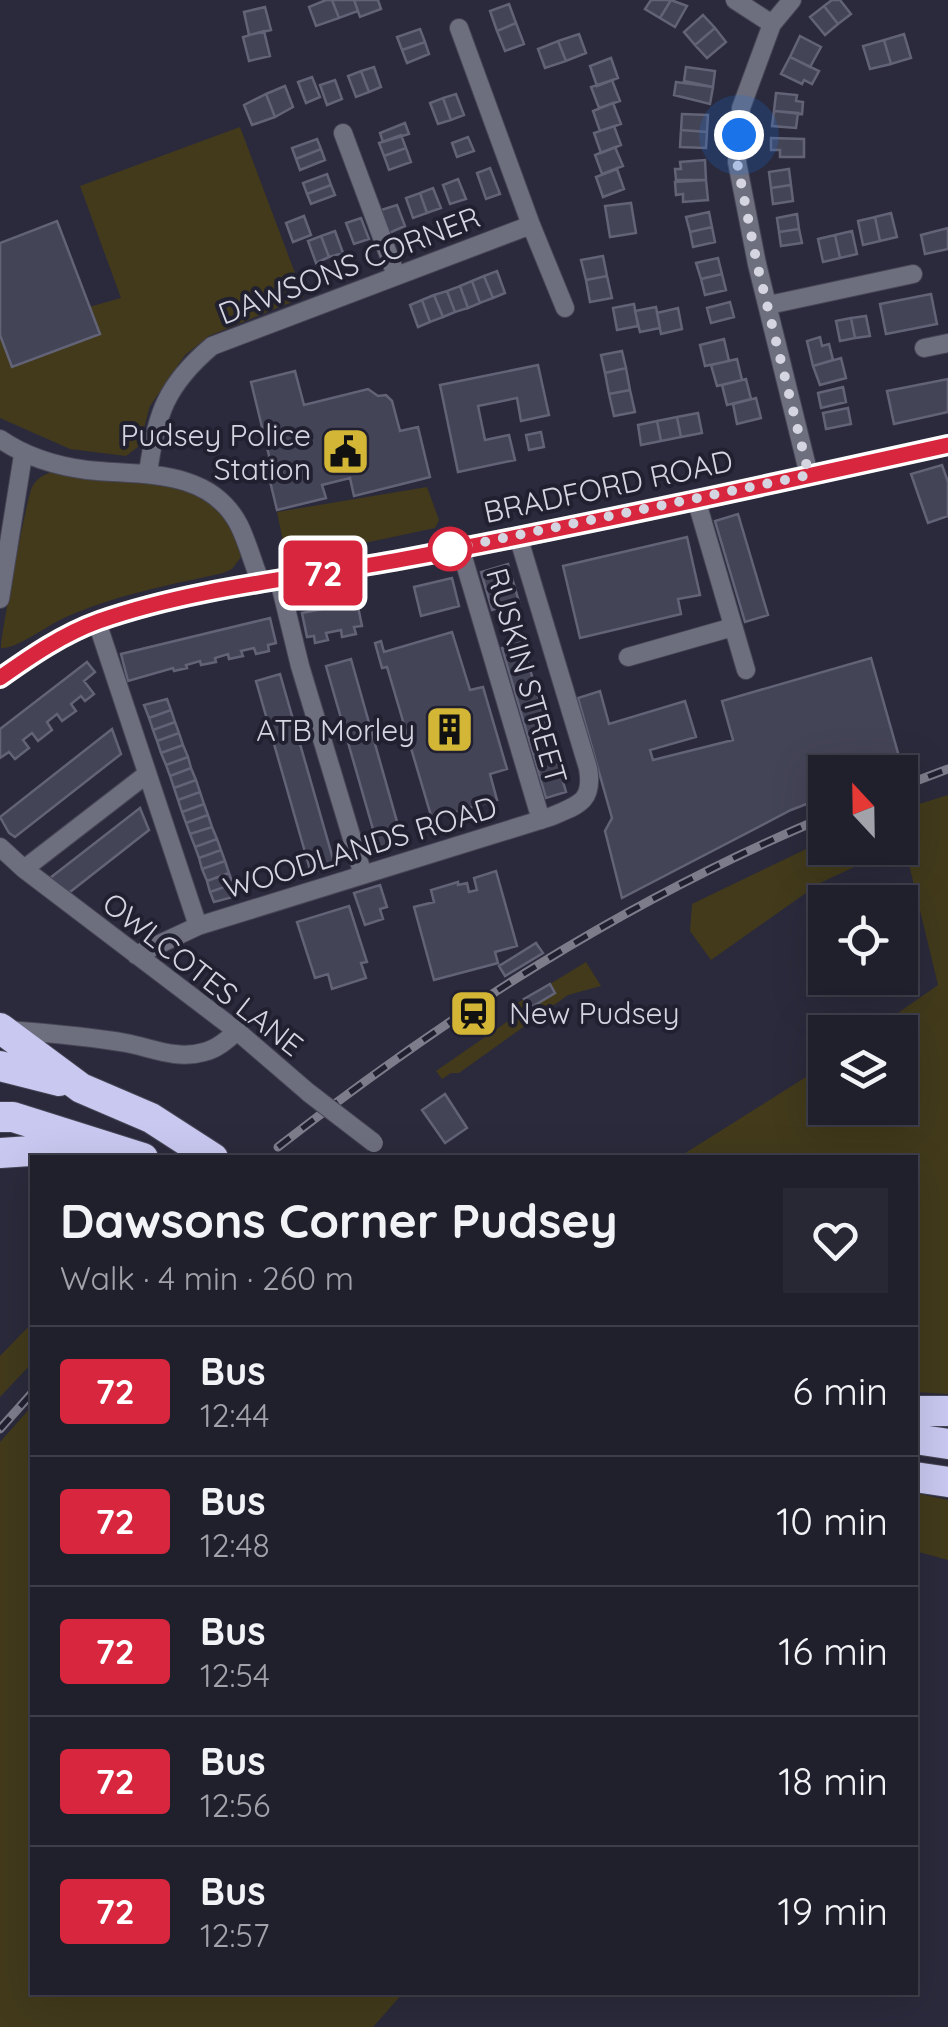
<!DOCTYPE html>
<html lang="en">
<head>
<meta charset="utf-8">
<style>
	body { margin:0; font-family:Quicksand,sans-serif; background:#282835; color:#f1f3f6; height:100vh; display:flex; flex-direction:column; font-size:38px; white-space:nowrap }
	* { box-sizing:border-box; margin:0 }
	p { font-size:32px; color:#a2a3aa }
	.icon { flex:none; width:55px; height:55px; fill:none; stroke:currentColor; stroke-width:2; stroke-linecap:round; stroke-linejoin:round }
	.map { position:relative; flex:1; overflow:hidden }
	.side { position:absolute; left:30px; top:1155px; width:888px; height:840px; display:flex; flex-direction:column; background:#20202d; border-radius:0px; box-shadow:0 10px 40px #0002,0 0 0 2px #3d3e49 }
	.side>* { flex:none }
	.badge { padding:0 20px; border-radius:8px; font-size:35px; line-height:65px }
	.needle { width:65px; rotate:338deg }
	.fabs { position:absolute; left:808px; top:755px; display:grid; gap:20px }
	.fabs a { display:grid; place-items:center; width:110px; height:110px; border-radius:0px; background:#20202d; box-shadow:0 10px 40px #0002,0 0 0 2px #3d3e49; font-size:50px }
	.you { position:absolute; width:50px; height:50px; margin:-25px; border:8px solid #fff; border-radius:50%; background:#1a73e8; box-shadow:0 0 0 15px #1a73e833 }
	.map>.badge { position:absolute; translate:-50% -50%; box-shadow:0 0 0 5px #fff }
	.round { display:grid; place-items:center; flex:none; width:105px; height:105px; border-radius:0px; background:#282835 }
	.head { display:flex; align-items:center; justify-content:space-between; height:170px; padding:0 30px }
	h1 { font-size:48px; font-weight:700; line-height:75px }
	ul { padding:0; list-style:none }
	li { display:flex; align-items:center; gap:30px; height:130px; padding:0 30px; border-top:2px solid #3d3e49 }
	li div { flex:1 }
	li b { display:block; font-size:38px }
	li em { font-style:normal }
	li .badge { min-width:110px; font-weight:700; text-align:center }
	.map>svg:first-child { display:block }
	.green { fill:#423a1b }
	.building { fill:#444457; stroke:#636377; stroke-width:2.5 }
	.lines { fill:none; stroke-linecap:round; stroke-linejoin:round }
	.street-casing { stroke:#464556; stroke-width:20 }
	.secondary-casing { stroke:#464556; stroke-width:22 }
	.highway-casing { stroke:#464556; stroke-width:32 }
	.street { stroke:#6d6e7e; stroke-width:18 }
	.secondary { stroke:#9292ac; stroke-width:20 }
	.highway { stroke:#c8c8f0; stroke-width:30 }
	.rail-casing { stroke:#7d7c8b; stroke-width:9 }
	.rail { stroke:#212031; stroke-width:5; stroke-dasharray:15; stroke-linecap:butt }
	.street-bridge-casing { stroke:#464556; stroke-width:20; stroke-linecap:butt }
	.street-bridge { stroke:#6d6e7e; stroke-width:18 }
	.line-casing { stroke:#fff; stroke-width:22 }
	.line { stroke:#d7263d; stroke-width:15 }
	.walk { stroke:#d5d5e1; stroke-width:10; stroke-dasharray:0 18 }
	.stop-dot { fill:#fff; stroke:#d7263d; stroke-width:5 }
	.labels { text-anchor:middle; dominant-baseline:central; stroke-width:8; stroke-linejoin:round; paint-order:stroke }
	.street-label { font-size:30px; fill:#d5d5e1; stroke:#212031 }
	.poi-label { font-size:30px; fill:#d5d5e1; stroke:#212031; text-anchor:end }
</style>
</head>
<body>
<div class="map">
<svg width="948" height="2027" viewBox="0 0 948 2027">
	<rect width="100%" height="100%" fill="#2b2a3c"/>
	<path class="green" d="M240 127 304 297 209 336 185 355 150 406 139 446 126 456 70 449 0 418V335L13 367 99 334 89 307 121 298 80 186Z
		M58 471C123 479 228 473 241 557L232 569 223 573C169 585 115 595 64 618 48 625 15 650 1 648 0 640 27 496 32 487 38 476 47 473 58 471Z
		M427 487 439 520 435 528 294 558 285 551 277 512Z
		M948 795V1394L915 1392V1158L679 1157 825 1065V1108H900V1032H871L938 985 906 852 895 848 820 883 711 960 690 931 692 904 825 840V848H900V810Z
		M586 962 601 986 568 995 459 1073H451L442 1079 436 1071 517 1015 513 1006 524 999 530 1008 555 993 550 984Z
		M32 1323V1363L0 1397V1356Z
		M32 1406V1992L403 1993 373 2027H0V1442Z
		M915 1493 948 1500V1560L915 1551Z"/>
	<path class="building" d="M326 0H332L339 18 316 26 309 7Z
		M332 0H354L358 11 339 18Z
		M354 0H378L381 9 360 17Z
		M651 0H671L660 18 645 9Z
		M671 0 687 6 675 27 660 18Z
		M832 0H840L851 14 838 24 824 6Z
		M509 4 516 23 497 31 490 11Z
		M824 6 838 24 825 35 810 17Z
		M265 7 271 30 249 35 244 12Z
		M703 15 715 28 695 45 684 32Z
		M516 23 524 44 505 51 497 31Z
		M715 28 726 42 707 58 695 45Z
		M420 29 425 42 402 50 397 37Z
		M264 31 270 56 249 61 243 37Z
		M579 34 586 53 566 61 558 41Z
		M904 34 911 58 891 64 884 40Z
		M800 36 821 47 810 67 790 57Z
		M884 40 891 64 870 69 863 46Z
		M558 41 566 61 545 68 538 49Z
		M425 42 429 54 407 63 402 50Z
		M790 57 819 71 812 84 804 80 802 84 781 74Z
		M611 58 618 78 597 86 590 66Z
		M374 67 381 87 369 92 361 71Z
		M686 67 715 71 713 87 684 81Z
		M361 71 369 92 356 97 348 76Z
		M312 77 320 97 306 103 298 82Z
		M335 80 342 99 327 105 320 85Z
		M612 80 620 101 599 108 591 87Z
		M676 82 713 87 710 104 674 95Z
		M285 86 293 107 275 117 266 94Z
		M776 93 797 95 796 101 803 102 802 114 774 111Z
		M266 94 275 117 252 125 244 105Z
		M456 94 464 115 451 120 443 98Z
		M443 98 451 120 438 124 430 103Z
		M613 103 621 124 600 131 593 111Z
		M774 111 798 113 796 128 772 126Z
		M682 114 708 115 707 132 681 130Z
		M405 123 409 134 383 142 380 133Z
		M614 126 621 145 601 153 594 133Z
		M681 130 707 132 706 148 680 147Z
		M401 135 406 148 384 156 379 143Z
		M468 137 474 151 457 157 452 143Z
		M771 138 804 139V157H780V150H771Z
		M317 139 321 149 296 159 292 148Z
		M615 147 623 166 602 174 595 155Z
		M406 148 411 162 389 170 384 156Z
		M321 149 325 160 300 170 296 159Z
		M705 160 706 180H676L675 169H681L680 162Z
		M490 168 500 194 486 199 477 173Z
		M617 169 624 189 603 197 596 177Z
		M789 169 791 185 771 188 769 172Z
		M327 174 331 185 307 194 303 183Z
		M458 179 466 199 450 204 443 185Z
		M706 180 708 200 683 202V194L676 195 675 182Z
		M331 185 335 195 311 204 307 194Z
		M791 185 793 201 773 204 771 188Z
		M433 188 441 208 427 213 420 193Z
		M420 193 427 213 413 218 406 198Z
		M631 203 636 233 610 237 605 206Z
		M397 205 405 226 389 233 381 210Z
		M709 212 712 227 690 232 686 217Z
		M891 213 897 237 880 241 875 217Z
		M797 214 799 229 779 232 777 218Z
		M304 216 311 235 293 242 286 223Z
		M875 217 880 241 863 245 858 221Z
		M361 218 369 239 354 244 346 223Z
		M57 221 100 334 12 367 0 335V243Z
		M712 227 715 242 693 247 690 232Z
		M948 228V249L925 254 921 235Z
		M799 229 802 243 781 246 779 232Z
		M335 231 343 253 329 257 321 236Z
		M852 231 857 254 840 258 835 235Z
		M835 235 840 258 823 262 818 239Z
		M321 236 329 257 316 263 308 241Z
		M603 256 607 276 586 280 581 260Z
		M718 258 722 274 701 279 696 263Z
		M497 271 505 293 493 298 484 276Z
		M722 274 726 290 705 295 701 279Z
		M484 276 493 298 480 303 472 281Z
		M607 276 612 298 590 302 586 280Z
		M472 281 480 303 468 308 460 286Z
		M460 286 468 308 455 312 447 291Z
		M447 291 455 312 443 317 434 295Z
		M931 294 937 324 886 334 880 304Z
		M434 295 443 317 430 322 422 300Z
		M422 300 430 322 418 327 410 305Z
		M730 302 734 317 711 323 707 308Z
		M634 304 638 326 617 330 613 308Z
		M656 307 660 328 640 332 635 311Z
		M678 308 682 329 661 334 657 313Z
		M866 316 870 336 855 338 851 318Z
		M851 318 855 338 840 341 836 321Z
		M820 337 822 346 829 344 833 360 813 366 807 341Z
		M724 339 729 361 705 366 700 345Z
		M622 351 626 368 605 373 601 355Z
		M841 358 846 378 820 385 813 366Z
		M737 359 742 380 717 386 711 365Z
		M538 365 549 415 521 421 517 398 478 406 485 440 509 435 515 460 458 472 440 385Z
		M626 368 630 390 609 394 605 373Z
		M295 371 304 405 368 389 378 396 386 395 392 401 400 431 418 427 430 477 354 496 350 478 322 485 326 498 277 510 268 473 273 472 251 382Z
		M746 379 751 399 727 405 722 385Z
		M948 379V412L894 424 887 391Z
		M843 387 846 402 821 408 818 393Z
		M630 390 635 412 614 416 609 394Z
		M756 398 761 418 737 424 733 404Z
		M848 408 851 424 826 429 823 413Z
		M698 413 702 433 681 437 677 417Z
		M677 417 681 437 661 441 657 421Z
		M657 421 661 441 641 445 638 425Z
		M541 432 544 447 529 450 526 435Z
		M942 465 948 482V516L928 523 911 474Z
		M738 514 768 615 745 622 715 521Z
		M687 537 700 595 678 599 681 614 580 638 563 566Z
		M508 564 519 602 492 610 481 572Z
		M452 578 459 606 421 616 414 587Z
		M357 602 362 626 354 627 356 634 342 637 341 630 326 633 328 640 315 643 314 636 307 637 302 613Z
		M270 618 276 643 268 645 269 651 256 654 254 648 241 651 243 656 229 659 228 654 215 658 216 662 201 665 200 661 186 665 187 668 174 671 173 668 128 681 121 654Z
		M452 632 470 690 483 687 507 769 490 774 497 800 432 819 387 667 382 668 375 643 381 641 384 652Z
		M522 642 566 792 546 798 502 648Z
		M871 658 902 767 887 772H825V797L791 810 622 898 605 831 612 818 578 698 600 691 609 724 685 701 696 737 650 750 653 760 733 740 722 701Z
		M351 659 403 843 379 850 326 666Z
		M87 662 95 672 84 681 94 694 85 701 81 696 71 704 76 711 62 721 57 714 47 722 52 730 38 741 32 733 23 740 29 748 15 759 9 752 0 758V729Z
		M280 674 335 866 311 873 256 681Z
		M167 699 171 710 149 718 144 705Z
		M171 710 175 722 153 730 149 718Z
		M175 722 179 733 157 741 153 730Z
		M112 729 121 754 15 837 9 833 0 817Z
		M179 733 183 745 161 753 157 741Z
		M183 745 188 757 166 765 161 753Z
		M188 757 191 768 170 776 166 765Z
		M191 768 196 780 174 788 170 776Z
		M196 780 200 792 178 800 174 788Z
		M200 792 204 804 182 812 178 800Z
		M204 804 208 815 186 823 182 812Z
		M140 808 149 830 70 892 57 887 50 878Z
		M208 815 212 827 190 834 186 823Z
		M212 827 217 839 195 847 190 834Z
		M217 839 221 850 199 858 195 847Z
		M221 850 225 861 202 869 199 858Z
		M225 861 229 873 207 881 202 869Z
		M496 871 517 946 495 952 498 963 434 980 414 907 434 902 431 890 458 882V885L467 883 469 892 477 890 474 878Z
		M229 873 233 884 210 892 207 881Z
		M233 884 237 896 214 902 210 892Z
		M380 885 387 907 380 909 383 919 365 925 354 893Z
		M349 906 367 962 361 963 366 978 332 989 328 974 315 978 297 922Z
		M536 943 543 953 505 976 499 966Z
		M550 984 555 993 530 1008 524 999Z
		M445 1094 467 1128 445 1143 422 1110Z"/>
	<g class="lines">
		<defs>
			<path id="street" d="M735 0 772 24
				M792 0 772 24 741 108 737 162 757 264 809 475
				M459 28 531 225 565 308
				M343 133 396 275
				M769 305 913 274
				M924 348 948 343
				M0 439C26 457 56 466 87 470 141 476 209 467 239 525 248 543 253 564 261 583
				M148 473C156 414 166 385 212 346L531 225
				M696 499 746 670
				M460 547 541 820
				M279 580 300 666 363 875
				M0 599 23 455
				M97 622 198 926
				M628 657 733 627
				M0 847 24 869 237 1031 309 1093
				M24 869 147 774
				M136 955 198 926 550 817C578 805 594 802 588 768L518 536
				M7 1030C47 1033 87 1036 126 1043 152 1048 177 1060 204 1052 217 1049 227 1040 237 1031"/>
			<path id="secondary" d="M0 678C31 656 63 634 99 621 196 587 303 578 404 559 586 525 767 484 948 445"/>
			<path id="highway" d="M0 1028 81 1088 151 1118 213 1158
				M0 1066 59 1081
				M0 1117H13L143 1158
				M0 1153 90 1147
				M915 1411H948
				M915 1439 948 1444
				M915 1477 948 1482"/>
		</defs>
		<use href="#street" class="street-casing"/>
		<use href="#secondary" class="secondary-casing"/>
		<use href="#highway" class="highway-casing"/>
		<use href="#street" class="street"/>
		<use href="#secondary" class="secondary"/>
		<use href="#highway" class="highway"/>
		<defs>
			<path id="rail" d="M900 787 948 769
				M278 1147C449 1014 624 901 825 817
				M0 1429 32 1393"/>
		</defs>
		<use href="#rail" class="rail-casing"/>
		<use href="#rail" class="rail"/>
		<defs>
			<path id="street-bridge" d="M309 1093 374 1143"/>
		</defs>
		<use href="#street-bridge" class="street-bridge-casing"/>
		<use href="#street-bridge" class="street-bridge"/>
	</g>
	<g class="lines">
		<defs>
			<path id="line" d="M0 678C31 656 63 634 99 621 196 587 303 578 404 559 586 525 767 485 948 445"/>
		</defs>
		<use href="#line" class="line-casing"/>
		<use href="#line" class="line"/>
		<path class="walk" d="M450 549 809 475 757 264 737 162 739 135"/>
	</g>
	<defs>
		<symbol id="civic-square" viewBox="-11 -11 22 22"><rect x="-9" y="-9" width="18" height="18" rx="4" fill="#d3b635" stroke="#212031"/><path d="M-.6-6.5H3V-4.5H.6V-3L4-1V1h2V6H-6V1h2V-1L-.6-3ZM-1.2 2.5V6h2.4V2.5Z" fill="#111"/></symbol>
		<symbol id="building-square" viewBox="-11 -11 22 22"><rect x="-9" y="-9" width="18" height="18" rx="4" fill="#d3b635" stroke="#212031"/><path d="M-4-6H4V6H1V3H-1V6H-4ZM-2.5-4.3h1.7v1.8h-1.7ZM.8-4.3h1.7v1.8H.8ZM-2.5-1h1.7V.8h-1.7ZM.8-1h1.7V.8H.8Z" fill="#111"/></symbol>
		<symbol id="station-square" viewBox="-11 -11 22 22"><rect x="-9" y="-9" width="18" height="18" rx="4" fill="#d3b635" stroke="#212031"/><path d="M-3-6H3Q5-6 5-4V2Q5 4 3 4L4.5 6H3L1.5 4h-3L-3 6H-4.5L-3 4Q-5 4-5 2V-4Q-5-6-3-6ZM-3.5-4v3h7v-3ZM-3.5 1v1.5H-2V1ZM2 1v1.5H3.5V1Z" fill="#111"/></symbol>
	</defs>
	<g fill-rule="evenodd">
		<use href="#civic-square" x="318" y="424" width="55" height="55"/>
		<use href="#building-square" x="422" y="702" width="55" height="55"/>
		<use href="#station-square" x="446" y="986" width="55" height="55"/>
	</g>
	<circle class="stop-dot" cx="450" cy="549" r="20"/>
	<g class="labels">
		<g class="street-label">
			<text transform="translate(349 265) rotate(-21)">DAWSONS CORNER</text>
			<text transform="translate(608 486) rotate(-12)">BRADFORD ROAD</text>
			<text transform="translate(527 676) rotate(74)">RUSKIN STREET</text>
			<text transform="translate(360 847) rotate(-17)">WOODLANDS ROAD</text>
			<text transform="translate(203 974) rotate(38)">OWLCOTES LANE</text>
		</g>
		<g class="poi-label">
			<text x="311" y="435">Pudsey Police<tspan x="311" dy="34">Station</tspan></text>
			<text x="415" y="730">ATB Morley</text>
			<text x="509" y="1013" text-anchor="start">New Pudsey</text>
		</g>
	</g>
</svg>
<div class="fabs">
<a><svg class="needle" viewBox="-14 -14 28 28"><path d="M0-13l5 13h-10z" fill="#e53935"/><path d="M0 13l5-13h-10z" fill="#a2a3aa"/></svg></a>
<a><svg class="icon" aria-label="locate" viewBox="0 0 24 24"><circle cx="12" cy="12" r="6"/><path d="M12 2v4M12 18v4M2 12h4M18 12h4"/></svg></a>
<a><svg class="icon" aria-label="layers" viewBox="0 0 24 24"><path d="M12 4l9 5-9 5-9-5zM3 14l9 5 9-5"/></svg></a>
</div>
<div class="you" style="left:739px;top:135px"></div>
<b class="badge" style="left:323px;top:573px;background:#d7263d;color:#fff">72</b>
<section class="side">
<div class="head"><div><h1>Dawsons Corner Pudsey</h1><p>Walk · 4 min · 260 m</p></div><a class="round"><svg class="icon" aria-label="heart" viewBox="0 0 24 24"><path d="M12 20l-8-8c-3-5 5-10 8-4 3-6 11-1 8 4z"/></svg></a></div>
<ul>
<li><span class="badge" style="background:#d7263d;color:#fff">72</span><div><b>Bus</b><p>12:44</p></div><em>6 min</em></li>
<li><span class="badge" style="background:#d7263d;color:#fff">72</span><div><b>Bus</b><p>12:48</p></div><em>10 min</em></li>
<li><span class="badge" style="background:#d7263d;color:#fff">72</span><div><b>Bus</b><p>12:54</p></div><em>16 min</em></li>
<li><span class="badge" style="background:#d7263d;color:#fff">72</span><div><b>Bus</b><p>12:56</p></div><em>18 min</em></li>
<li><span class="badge" style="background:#d7263d;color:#fff">72</span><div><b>Bus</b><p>12:57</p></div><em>19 min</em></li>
</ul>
</section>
</div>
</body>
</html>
